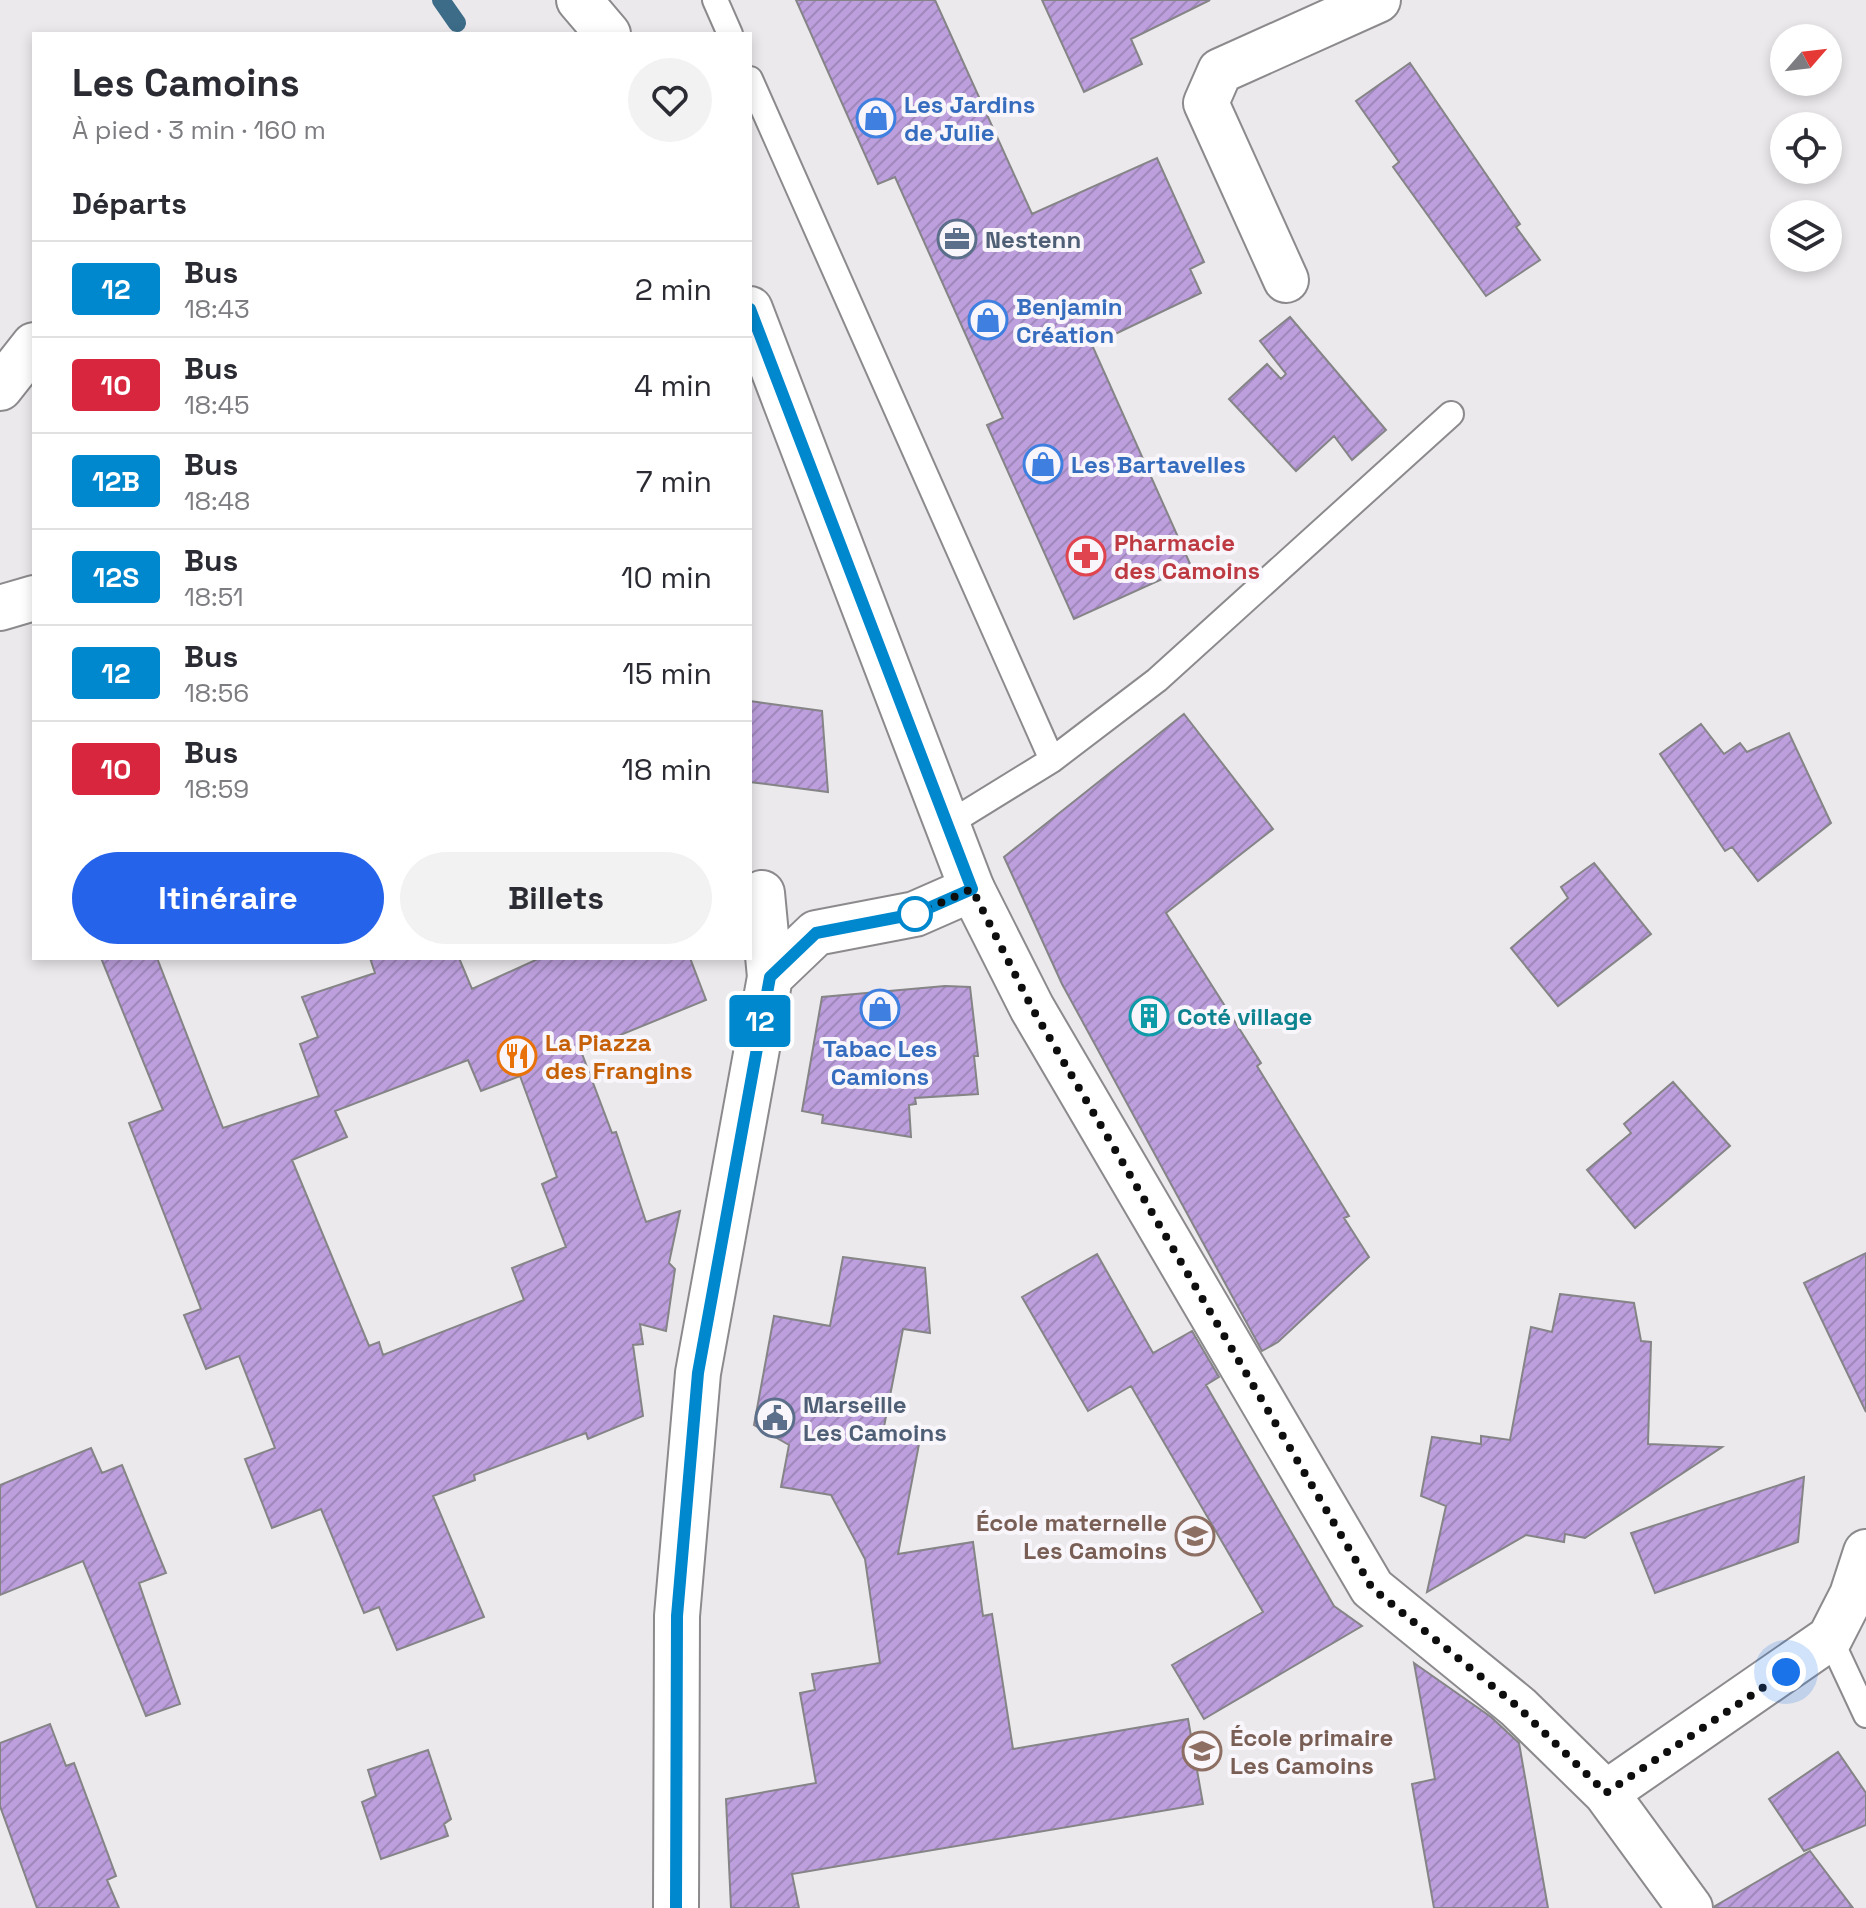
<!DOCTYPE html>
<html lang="fr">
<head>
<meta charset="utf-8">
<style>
	body { margin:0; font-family:"Space Grotesk",sans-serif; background:#f2f2f3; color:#2b2b33; height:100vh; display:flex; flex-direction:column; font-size:30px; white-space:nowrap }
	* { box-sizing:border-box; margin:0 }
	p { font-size:26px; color:#7c7c81 }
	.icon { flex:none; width:44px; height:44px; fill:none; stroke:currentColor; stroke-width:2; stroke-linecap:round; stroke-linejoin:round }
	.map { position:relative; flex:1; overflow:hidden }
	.side { position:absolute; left:32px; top:32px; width:720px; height:928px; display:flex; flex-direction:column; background:#fff; border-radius:0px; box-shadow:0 4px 12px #0003 }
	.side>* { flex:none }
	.badge { padding:0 16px; border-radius:6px; font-size:28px; line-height:52px }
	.needle { width:52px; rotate:62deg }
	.fabs { position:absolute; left:1770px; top:24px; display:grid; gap:16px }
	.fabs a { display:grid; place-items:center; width:72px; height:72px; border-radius:50%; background:#fff; box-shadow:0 4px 12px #0003; font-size:40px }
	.you { position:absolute; width:40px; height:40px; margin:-20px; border:6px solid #fff; border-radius:50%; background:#1a73e8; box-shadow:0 0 0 12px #1a73e833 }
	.map>.badge { position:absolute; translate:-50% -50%; box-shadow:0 0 0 4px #fff }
	h2 { padding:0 40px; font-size:30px; line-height:72px }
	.round { display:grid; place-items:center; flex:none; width:84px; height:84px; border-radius:42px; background:#f2f2f3 }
	.summary { display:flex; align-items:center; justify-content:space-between; height:136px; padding:0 40px }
	h1 { font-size:38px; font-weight:600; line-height:60px }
	.action { display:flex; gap:16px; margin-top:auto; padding:16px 40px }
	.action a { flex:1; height:92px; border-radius:48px; background:#2563eb; color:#fff; font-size:32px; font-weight:600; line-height:92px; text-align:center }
	.action a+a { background:#f2f2f3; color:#2b2b33 }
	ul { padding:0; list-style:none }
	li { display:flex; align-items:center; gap:24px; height:96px; padding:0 40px; border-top:2px solid #e1e1e2 }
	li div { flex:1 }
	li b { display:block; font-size:30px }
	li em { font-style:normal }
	li .badge { min-width:88px; font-weight:700; text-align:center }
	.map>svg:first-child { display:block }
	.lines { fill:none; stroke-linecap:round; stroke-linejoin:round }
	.stream { stroke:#3c6c88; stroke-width:18 }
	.building { fill:url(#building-hatch); stroke:#858487; stroke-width:2; fill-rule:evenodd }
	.service-casing { stroke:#8c8a8d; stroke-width:28 }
	.minor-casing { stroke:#8c8a8d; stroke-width:48 }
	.tertiary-casing { stroke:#8c8a8d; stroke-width:48 }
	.service { stroke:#fff; stroke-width:24 }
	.minor { stroke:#fff; stroke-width:44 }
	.tertiary { stroke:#fff; stroke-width:44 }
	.line-casing { stroke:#fff; stroke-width:18 }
	.line { stroke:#0088ce; stroke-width:12 }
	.walk { stroke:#0f0e0f; stroke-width:8; stroke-dasharray:0 14.4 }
	.stop-dot { fill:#fff; stroke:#0088ce; stroke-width:4 }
	.labels { text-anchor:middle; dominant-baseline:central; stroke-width:8; stroke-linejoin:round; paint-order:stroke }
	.shop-label { font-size:24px; font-weight:bold; fill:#366cbe; stroke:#f8f6fa; text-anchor:start }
	.service-label { font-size:24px; font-weight:bold; fill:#4e5e75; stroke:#f8f6fa; text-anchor:start }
	.health-label { font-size:24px; font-weight:bold; fill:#be3a42; stroke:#f8f6fa; text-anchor:start }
	.culture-label { font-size:24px; font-weight:bold; fill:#0d838f; stroke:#f8f6fa; text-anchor:start }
	.food-label { font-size:24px; font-weight:bold; fill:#c56008; stroke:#f8f6fa; text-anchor:start }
	.education-label { font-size:24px; font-weight:bold; fill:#785e54; stroke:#f8f6fa; text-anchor:end }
</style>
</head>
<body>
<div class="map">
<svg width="1866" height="1908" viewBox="0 0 1866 1908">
	<defs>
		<pattern id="building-hatch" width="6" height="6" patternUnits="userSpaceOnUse" patternTransform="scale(2)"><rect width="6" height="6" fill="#bc9fdc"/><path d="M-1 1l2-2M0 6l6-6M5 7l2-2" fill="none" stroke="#a088bc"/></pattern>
	</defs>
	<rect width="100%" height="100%" fill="#ebe9ec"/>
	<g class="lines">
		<path class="stream" d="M441 0 457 23"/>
	</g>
	<path class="building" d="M796 0H935L1032 214 1157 158 1204 262 1190 269 1201 293 1092 345 1191 566 1074 619 987 425 1003 418 895 177 878 184Z
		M1042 0H1210L1131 39 1142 64 1084 92Z
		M1410 63 1520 224 1516 227 1540 260 1486 296 1393 167 1399 162 1356 101Z
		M1290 317 1386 430 1352 460 1334 436 1296 471 1229 399 1267 364 1281 379 1286 374 1260 341Z
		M750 701 822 711 828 792 750 782Z
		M1184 714 1273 829 1166 913 1261 1063 1257 1066 1349 1216 1344 1218 1369 1257 1278 1342 1262 1351 1062 984 1004 857Z
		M1701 724 1724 754 1740 743 1747 752 1789 733 1831 823 1758 881 1732 847 1725 851 1660 754Z
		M1594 863 1651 934 1558 1006 1511 948 1568 898 1561 887Z
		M101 958H157L223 1128 319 1096 300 1044 318 1037 302 997 375 973 370 958H459L472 989 540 958H690L706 1000 581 1051 612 1133 616 1132 646 1222 680 1211 669 1263 675 1269 666 1331 640 1324 643 1344 633 1345 643 1416 588 1439 586 1433 474 1475 475 1480 433 1496 484 1617 397 1650 379 1607 364 1613 321 1509 272 1528 245 1459 275 1448 239 1356 206 1369 184 1315 201 1309 129 1123 163 1110ZM468 1060 481 1091 520 1076 557 1177 542 1184 566 1247 512 1268 524 1300 383 1355 379 1342 369 1346 292 1160 347 1137 335 1111Z
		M945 986 970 987 978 1056H974L978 1094 915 1098 916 1104 909 1105 911 1137 822 1123 823 1115 802 1111 822 997Z
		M1673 1082 1730 1146 1635 1228 1587 1170 1631 1133 1624 1124Z
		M1866 1253V1412L1804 1283Z
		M1097 1254 1153 1353 1192 1331 1219 1377 1206 1385 1334 1606 1362 1626 1204 1719 1172 1665 1263 1612 1131 1386 1088 1411 1022 1297Z
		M843 1257 925 1268 930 1333 903 1329 882 1437 919 1444 898 1554 973 1542 983 1616 992 1614 1013 1749 1188 1719 1203 1804 792 1874 799 1908H731L726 1799 816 1783 800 1693 815 1690 812 1674 880 1663 865 1559 831 1495 781 1487 789 1445 754 1425 774 1316 830 1326Z
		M1560 1294 1634 1303 1641 1341 1651 1342 1648 1444 1722 1447 1585 1538 1565 1534 1564 1542 1526 1535 1427 1592 1446 1506 1421 1496 1432 1437 1481 1444V1436L1510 1440 1531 1327 1552 1332Z
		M91 1448 102 1473 122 1465 166 1573 139 1583 180 1704 146 1716 83 1561 0 1595V1485Z
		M1804 1477 1798 1542 1655 1593 1631 1533Z
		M1414 1663 1491 1717 1519 1743 1548 1908H1434L1412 1784 1435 1779Z
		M50 1724 66 1766 74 1763 116 1876 107 1880 119 1908H37L0 1806V1743Z
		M428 1750 451 1819 444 1824 448 1836 381 1859 362 1802 376 1796 368 1770Z
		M1838 1752 1866 1793V1825L1804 1851 1769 1799Z
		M1810 1851 1853 1908H1715V1906Z"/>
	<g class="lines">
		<defs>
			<path id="service" d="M715 0 730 34
				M750 79 1052 760
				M945 826 1052 760 1157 680 1451 414
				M1830 1638 1866 1715"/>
			<path id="minor" d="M1286 280 1206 103 1220 71 1378 0
				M0 388 34 345
				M0 608 34 598
				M972 889 1032 1008 1372 1588 1518 1707 1606 1793 1690 1908
				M1606 1793 1830 1638 1852 1595 1866 1552"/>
			<path id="tertiary" d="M579 0 608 34
				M750 309 972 889 915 914 816 933 770 977
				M676 1908 677 1616 698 1373 770 977 762 893"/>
		</defs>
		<use href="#service" class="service-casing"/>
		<use href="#minor" class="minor-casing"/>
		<use href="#tertiary" class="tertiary-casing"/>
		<use href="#service" class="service"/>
		<use href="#minor" class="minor"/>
		<use href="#tertiary" class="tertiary"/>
	</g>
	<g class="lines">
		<defs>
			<path id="line" d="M676 1908 677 1616 698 1373 770 977 816 933 915 914 972 889 750 309"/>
		</defs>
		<use href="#line" class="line-casing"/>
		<use href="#line" class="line"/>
		<path class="walk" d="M915 914 972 889 1032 1008 1372 1588 1518 1707 1606 1793 1786 1672"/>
	</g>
	<defs>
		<symbol id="shop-ring" viewBox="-11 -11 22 22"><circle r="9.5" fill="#f8f6fa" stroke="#3f7fe0" stroke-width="1.5"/><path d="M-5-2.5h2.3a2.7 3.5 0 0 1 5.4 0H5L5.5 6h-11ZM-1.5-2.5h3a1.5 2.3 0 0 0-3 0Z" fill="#3f7fe0"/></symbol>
		<symbol id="office-ring" viewBox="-11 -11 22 22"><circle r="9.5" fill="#f8f6fa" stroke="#5c6f8a" stroke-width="1.5"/><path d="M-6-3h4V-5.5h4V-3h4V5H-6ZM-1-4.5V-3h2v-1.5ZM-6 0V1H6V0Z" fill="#5c6f8a"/></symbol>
		<symbol id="pharmacy-ring" viewBox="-11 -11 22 22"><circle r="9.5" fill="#f8f6fa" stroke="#e0444e" stroke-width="1.5"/><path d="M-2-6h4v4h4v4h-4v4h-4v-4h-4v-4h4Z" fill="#e0444e"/></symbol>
		<symbol id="building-ring" viewBox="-11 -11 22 22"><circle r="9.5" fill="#f8f6fa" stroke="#0f9aa8" stroke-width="1.5"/><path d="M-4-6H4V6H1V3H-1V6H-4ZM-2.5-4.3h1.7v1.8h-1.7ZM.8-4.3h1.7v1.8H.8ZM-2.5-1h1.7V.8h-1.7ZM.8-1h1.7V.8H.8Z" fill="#0f9aa8"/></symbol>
		<symbol id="restaurant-ring" viewBox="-11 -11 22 22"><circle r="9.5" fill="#f8f6fa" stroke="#e8710a" stroke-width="1.5"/><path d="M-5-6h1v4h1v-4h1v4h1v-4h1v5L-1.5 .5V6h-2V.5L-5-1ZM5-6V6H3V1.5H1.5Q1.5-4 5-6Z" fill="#e8710a"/></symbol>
		<symbol id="civic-ring" viewBox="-11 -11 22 22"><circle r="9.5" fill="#f8f6fa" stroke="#5c6f8a" stroke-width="1.5"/><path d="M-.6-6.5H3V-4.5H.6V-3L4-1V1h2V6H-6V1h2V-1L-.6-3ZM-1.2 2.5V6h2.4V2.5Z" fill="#5c6f8a"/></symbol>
		<symbol id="school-ring" viewBox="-11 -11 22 22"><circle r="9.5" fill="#f8f6fa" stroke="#8d6e63" stroke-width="1.5"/><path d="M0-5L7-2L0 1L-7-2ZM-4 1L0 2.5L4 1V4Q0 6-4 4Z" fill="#8d6e63"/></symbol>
	</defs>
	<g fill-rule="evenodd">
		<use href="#shop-ring" x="854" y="96" width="44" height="44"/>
		<use href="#office-ring" x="935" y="217" width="44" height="44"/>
		<use href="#shop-ring" x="966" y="298" width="44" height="44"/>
		<use href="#shop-ring" x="1021" y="442" width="44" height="44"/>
		<use href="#pharmacy-ring" x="1064" y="534" width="44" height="44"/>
		<use href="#shop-ring" x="858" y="987" width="44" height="44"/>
		<use href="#building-ring" x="1127" y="994" width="44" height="44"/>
		<use href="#restaurant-ring" x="495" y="1034" width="44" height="44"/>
		<use href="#civic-ring" x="753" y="1396" width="44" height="44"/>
		<use href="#school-ring" x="1173" y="1514" width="44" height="44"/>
		<use href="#school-ring" x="1180" y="1729" width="44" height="44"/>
	</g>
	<circle class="stop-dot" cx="915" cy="914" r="16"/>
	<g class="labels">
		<g class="shop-label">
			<text x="904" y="104">Les Jardins<tspan x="904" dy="28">de Julie</tspan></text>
			<text x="1016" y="306">Benjamin<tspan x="1016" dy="28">Création</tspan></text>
			<text x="1071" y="464">Les Bartavelles</text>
			<text x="880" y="1048" text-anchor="middle">Tabac Les<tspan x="880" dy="28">Camions</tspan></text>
		</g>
		<g class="service-label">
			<text x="985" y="239">Nestenn</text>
			<text x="803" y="1404">Marseille<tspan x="803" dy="28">Les Camoins</tspan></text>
		</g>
		<g class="health-label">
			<text x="1114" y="542">Pharmacie<tspan x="1114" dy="28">des Camoins</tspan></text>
		</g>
		<g class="culture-label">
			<text x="1177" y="1016">Coté village</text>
		</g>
		<g class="food-label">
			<text x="545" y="1042">La Piazza<tspan x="545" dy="28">des Frangins</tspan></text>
		</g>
		<g class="education-label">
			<text x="1167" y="1522">École maternelle<tspan x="1167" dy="28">Les Camoins</tspan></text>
			<text x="1230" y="1737" text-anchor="start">École primaire<tspan x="1230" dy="28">Les Camoins</tspan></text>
		</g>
	</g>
</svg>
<div class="fabs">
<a><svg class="needle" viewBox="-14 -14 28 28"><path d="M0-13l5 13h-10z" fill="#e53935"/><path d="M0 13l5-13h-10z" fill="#7c7c81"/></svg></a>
<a><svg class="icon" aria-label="locate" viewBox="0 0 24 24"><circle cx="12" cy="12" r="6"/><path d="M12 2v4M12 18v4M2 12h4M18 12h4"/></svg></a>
<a><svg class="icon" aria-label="layers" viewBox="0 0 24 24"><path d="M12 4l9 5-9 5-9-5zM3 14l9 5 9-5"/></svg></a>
</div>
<div class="you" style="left:1786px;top:1672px"></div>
<b class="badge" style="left:760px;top:1021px;background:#0088ce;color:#fff">12</b>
<section class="side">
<div class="summary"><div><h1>Les Camoins</h1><p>À pied · 3 min · 160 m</p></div><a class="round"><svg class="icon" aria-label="heart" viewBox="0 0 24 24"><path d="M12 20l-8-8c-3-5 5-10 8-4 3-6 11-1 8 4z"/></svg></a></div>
<h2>Départs</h2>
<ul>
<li><span class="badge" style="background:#0088ce;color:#fff">12</span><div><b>Bus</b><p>18:43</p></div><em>2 min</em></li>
<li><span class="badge" style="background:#d7263d;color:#fff">10</span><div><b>Bus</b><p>18:45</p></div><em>4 min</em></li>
<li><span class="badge" style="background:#0088ce;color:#fff">12B</span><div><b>Bus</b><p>18:48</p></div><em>7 min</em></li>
<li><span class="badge" style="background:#0088ce;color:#fff">12S</span><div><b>Bus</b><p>18:51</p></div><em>10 min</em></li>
<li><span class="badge" style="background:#0088ce;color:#fff">12</span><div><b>Bus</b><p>18:56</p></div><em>15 min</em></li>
<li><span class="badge" style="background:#d7263d;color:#fff">10</span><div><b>Bus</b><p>18:59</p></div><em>18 min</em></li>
</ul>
<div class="action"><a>Itinéraire</a><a>Billets</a></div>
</section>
</div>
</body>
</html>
